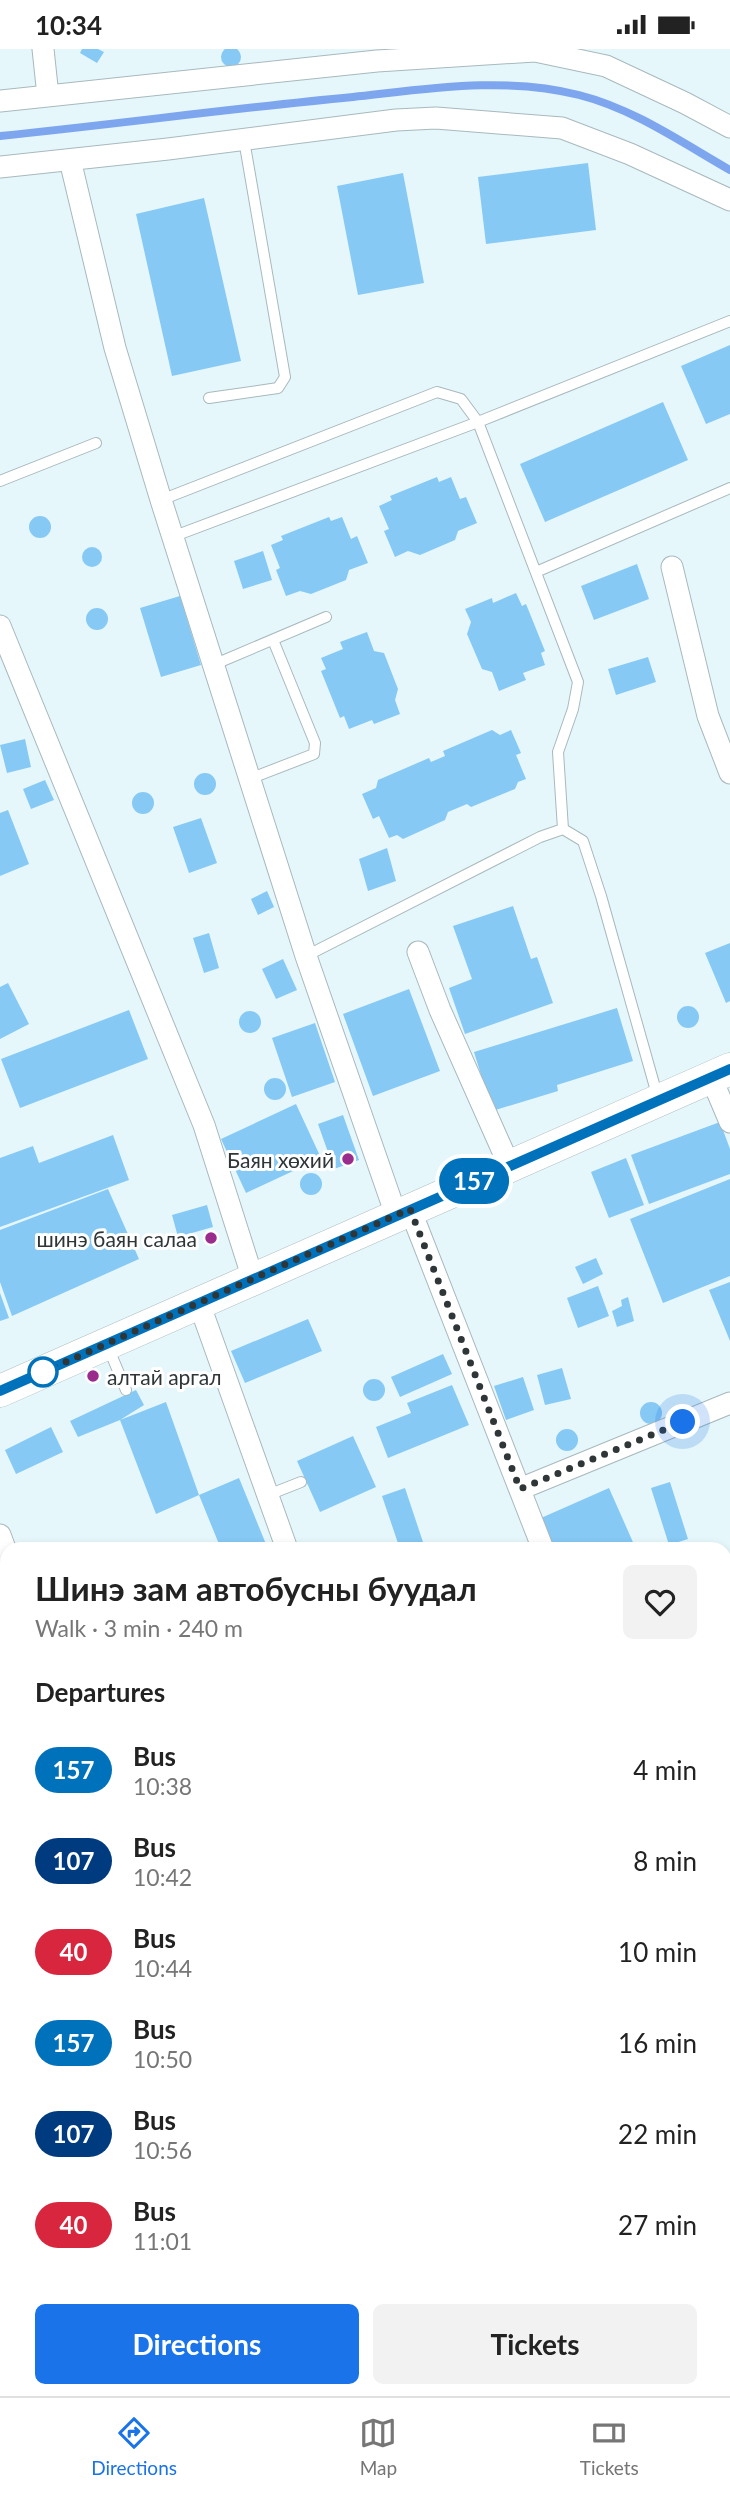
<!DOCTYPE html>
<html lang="en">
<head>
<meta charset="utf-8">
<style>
	body { margin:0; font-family:Lato,sans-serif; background:#f2f2f2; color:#222; height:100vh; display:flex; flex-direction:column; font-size:26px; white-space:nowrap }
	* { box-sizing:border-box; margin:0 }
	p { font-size:23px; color:#767676 }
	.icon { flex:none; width:38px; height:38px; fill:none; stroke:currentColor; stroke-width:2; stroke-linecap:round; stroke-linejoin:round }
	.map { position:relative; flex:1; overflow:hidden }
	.side { position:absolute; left:0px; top:1493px; width:732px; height:856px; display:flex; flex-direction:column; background:#fff; border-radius:21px 21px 0 0; box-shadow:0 4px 10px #0003 }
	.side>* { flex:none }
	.badge { padding:0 14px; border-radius:23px; font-size:24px; line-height:46px }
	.you { position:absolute; width:35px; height:35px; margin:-18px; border:5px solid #fff; border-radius:50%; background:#1a73e8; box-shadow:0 0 0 10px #1a73e833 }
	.map>.badge { position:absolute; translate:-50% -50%; box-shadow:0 0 0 4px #fff }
	h2 { padding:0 35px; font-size:26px; line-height:63px }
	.round { display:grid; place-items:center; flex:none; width:74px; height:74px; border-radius:10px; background:#f2f2f2 }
	.headline { display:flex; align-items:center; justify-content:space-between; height:119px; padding:0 35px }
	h1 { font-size:33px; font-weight:700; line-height:52px }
	.button { display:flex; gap:14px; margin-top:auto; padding:14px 35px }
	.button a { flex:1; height:80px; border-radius:10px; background:#1a73e8; color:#fff; font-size:28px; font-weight:700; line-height:80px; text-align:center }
	.button a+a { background:#f2f2f2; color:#222 }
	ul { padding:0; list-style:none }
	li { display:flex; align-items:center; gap:21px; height:91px; padding:0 35px }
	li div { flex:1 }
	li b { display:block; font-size:26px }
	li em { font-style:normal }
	li .badge { min-width:77px; font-weight:700; text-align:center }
	.status { display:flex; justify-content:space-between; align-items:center; height:49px; padding:0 35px; background:#fff; direction:ltr }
	.status svg { height:19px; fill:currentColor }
	.tab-bar { display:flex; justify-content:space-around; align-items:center; height:98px; border-top:2px solid #e0e0e0; background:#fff; font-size:19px; color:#767676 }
	.tab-bar a { display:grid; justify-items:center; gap:4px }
	.tab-bar .on { color:#1a73e8 }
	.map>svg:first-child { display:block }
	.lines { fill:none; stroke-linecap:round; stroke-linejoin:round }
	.stream { stroke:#7ea6ee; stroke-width:8 }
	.building { fill:#86c9f5 }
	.service-casing { stroke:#a8b9bd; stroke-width:12 }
	.minor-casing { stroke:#a8b9bd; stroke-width:23 }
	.secondary-casing { stroke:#a8b9bd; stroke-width:33 }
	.service { stroke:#fff; stroke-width:10 }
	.minor { stroke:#fff; stroke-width:21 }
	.secondary { stroke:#fff; stroke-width:32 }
	.line-casing { stroke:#fff; stroke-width:16 }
	.line { stroke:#0072bc; stroke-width:10 }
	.walk { stroke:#2f3637; stroke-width:7; stroke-dasharray:0 12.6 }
	.poi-dot { fill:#992c8d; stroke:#fff; stroke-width:2.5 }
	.stop-dot { fill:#fff; stroke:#0072bc; stroke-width:3.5 }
	.labels { text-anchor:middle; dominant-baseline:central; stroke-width:6; stroke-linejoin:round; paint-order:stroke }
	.poi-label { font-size:21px; fill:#2f3637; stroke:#fff; text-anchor:end }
</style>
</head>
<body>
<div class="status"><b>10:34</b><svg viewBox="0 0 49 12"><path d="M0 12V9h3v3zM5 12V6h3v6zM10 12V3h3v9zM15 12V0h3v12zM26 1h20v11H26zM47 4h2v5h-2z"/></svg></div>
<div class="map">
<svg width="730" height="2347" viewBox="0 0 730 2347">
	<rect width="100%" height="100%" fill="#e5f7fb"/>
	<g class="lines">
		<path class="stream" d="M0 87C118 75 235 59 353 48 427 40 505 27 579 46 634 60 681 93 730 121"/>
	</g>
	<path class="building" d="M221 8a10 10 0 1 1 20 0a10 10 0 1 1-20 0Z
		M82 0H98L104 3 97 14 80 4Z
		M588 114 596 181 486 195 478 128Z
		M403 124 424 234 358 246 337 137Z
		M204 149 241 312 172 327 136 165Z
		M730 296V365L706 375 681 317Z
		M663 353 688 411 545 473 520 415Z
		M437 428 439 433 451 428 460 450 466 448 477 474 458 482 455 491 420 506 408 502 395 508 384 482 389 480 379 457 392 451 390 447Z
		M29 478a11 11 0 1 1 22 0a11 11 0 1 1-22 0Z
		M329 468 331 472 342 468 351 490 357 487 368 514 349 521 346 531 311 545 300 542 286 547 276 521 280 519 271 496 283 491 281 487Z
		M82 508a10 10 0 1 1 20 0a10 10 0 1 1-20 0Z
		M263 502 272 531 243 540 234 512Z
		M637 515 649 550 594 571 581 537Z
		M516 544 522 557 526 555 545 602 541 604 545 616 523 624 526 631 499 642 492 623 482 620 467 585 471 573 465 560 492 549 493 554Z
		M180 547 201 616 161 628 140 559Z
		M86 570a11 11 0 1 1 22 0a11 11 0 1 1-22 0Z
		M367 583 374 602 384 604 398 640 395 651 400 665 374 675 372 671 349 680 344 667 340 669 321 622 326 620 321 609 343 600 340 593Z
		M648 608 656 633 616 646 608 620Z
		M492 681 500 686 511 681 521 704 516 706 526 730 518 733 515 740 471 758 467 755 448 763 445 771 403 790 397 786 389 789 379 767 373 770 362 745 376 739 378 731 429 709 431 713 445 707 443 702Z
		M25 690 31 718 7 724 0 696Z
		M194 735a11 11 0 1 1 22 0a11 11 0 1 1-22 0Z
		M45 731 54 751 31 760 23 740Z
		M132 754a11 11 0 1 1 22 0a11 11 0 1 1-22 0Z
		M8 761 29 815 0 827V764Z
		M201 769 217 814 189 824 173 778Z
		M387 799 396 832 368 842 359 810Z
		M267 842 274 858 258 866 251 850Z
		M513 857 531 910 537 908 553 954 465 985 449 939 472 930 453 877Z
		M209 884 219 919 204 924 193 889Z
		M730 894V952L726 954 705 904Z
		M283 910 297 941 276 950 262 920Z
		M8 934 29 975 0 990V938Z
		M409 940 440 1022 373 1047 343 965Z
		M677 968a11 11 0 1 1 22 0a11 11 0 1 1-22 0Z
		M617 959 633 1012 557 1036 558 1042 492 1062 474 1003Z
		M129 961 148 1010 20 1059 1 1010Z
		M239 973a11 11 0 1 1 22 0a11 11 0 1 1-22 0Z
		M315 974 335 1033 292 1048 272 989Z
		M264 1040a11 11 0 1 1 22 0a11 11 0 1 1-22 0Z
		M296 1055 321 1109 246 1144 221 1090Z
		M343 1066 359 1111 334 1120 318 1075Z
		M720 1073 730 1100V1125L649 1155 631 1106Z
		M113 1086 129 1131 0 1178V1109L33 1097 39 1114Z
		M626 1109 644 1156 609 1169 591 1123Z
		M300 1135a11 11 0 1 1 22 0a11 11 0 1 1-22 0Z
		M730 1130V1227L663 1254 630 1170Z
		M108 1140 139 1210 12 1267 0 1233V1181Z
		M207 1156 213 1178 178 1188 172 1166Z
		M596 1209 603 1225 583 1235 575 1218Z
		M730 1233V1292L709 1241Z
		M598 1237 609 1267 578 1279 567 1249Z
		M0 1244 9 1269 0 1272Z
		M628 1248 634 1272 617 1278 612 1262 622 1257 621 1251Z
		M308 1270 322 1302 245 1334 231 1302Z
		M443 1305 452 1325 400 1348 391 1328Z
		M562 1319 571 1350 545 1356 537 1326Z
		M523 1328 534 1361 506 1371 494 1337Z
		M363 1341a11 11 0 1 1 22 0a11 11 0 1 1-22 0Z
		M452 1336 469 1376 388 1409 376 1378 411 1364 407 1354Z
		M136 1341 144 1356 120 1371 78 1388 70 1372Z
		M166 1353 199 1446 156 1465 120 1371Z
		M640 1364a11 11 0 1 1 22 0a11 11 0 1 1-22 0Z
		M51 1378 63 1403 16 1425 5 1401Z
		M556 1391a11 11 0 1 1 22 0a11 11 0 1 1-22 0Z
		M353 1387 376 1438 320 1463 297 1412Z
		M239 1429 268 1500H221L199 1446Z
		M670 1433 688 1490 669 1496 651 1439Z
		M405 1439 423 1493 400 1500 382 1447Z
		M609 1439 636 1500H555L541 1469Z
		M1 1529 7 1551V1582L0 1584Z
		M7 1722V1775L0 1757V1725Z
		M730 2037V2103L724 2105V2039Z
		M7 2119V2228L0 2211V2122Z
		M730 2225V2291L724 2294V2227Z
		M53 2342H113L115 2347H55Z
		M225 2342H259L261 2347H211Z
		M448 2342H465L467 2347H435Z
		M489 2342H560L562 2347H491Z
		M630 2342H662L649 2347H632Z"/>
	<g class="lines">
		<defs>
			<path id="service" d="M209 349 278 339 285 328 244 91
				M0 432 96 394
				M161 451 437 343 461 350 478 373 730 272
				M172 488 478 373 578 633 573 660 558 703 563 780
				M536 523 730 439
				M213 616 326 568
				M249 730 314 705 315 694 273 591
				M306 907 540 788 563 780 583 792 601 847 658 1049
				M108 1298 126 1341
				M268 1446 301 1433
				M724 1611 730 1625
				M183 2342 185 2347"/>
			<path id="minor" d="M43 0 48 47
				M0 52 377 12 535 2 606 17 685 54 730 78
				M70 111 115 299 161 451 306 907 396 1166
				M0 118 168 100 396 71 436 69 562 79 630 105 730 151
				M672 518 708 667 730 724
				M0 577 204 1076 253 1230
				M418 903 440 961 509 1116
				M711 1028 730 1073
				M410 1160 543 1500
				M199 1254 287 1500
				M520 1440 730 1354
				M0 1486 7 1505
				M724 1820H730
				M0 1884 7 1902
				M724 1969 730 1982
				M0 2302 7 2320
				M16 2342 18 2347
				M612 2342 614 2347"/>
			<path id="secondary" d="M0 1342 730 1020"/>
		</defs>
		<use href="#service" class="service-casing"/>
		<use href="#minor" class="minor-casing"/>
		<use href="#secondary" class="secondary-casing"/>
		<use href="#service" class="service"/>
		<use href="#minor" class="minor"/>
		<use href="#secondary" class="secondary"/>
	</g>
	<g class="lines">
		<defs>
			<path id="line" d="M0 1342 730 1020"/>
		</defs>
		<use href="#line" class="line-casing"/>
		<use href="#line" class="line"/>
		<path class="walk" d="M43 1323 410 1160 520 1440 683 1373"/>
	</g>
	<g class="poi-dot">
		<circle cx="348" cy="1110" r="7"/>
		<circle cx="211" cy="1189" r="7"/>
		<circle cx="93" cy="1327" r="7"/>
	</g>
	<circle class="stop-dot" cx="43" cy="1323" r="14"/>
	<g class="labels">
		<g class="poi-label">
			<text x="334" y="1110">Баян хөхий</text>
			<text x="197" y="1189">шинэ баян салаа</text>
			<text x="107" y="1327" text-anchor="start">алтай аргал</text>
		</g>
	</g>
</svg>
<div class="you" style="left:683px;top:1373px"></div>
<b class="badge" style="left:474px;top:1132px;background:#0072bc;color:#fff">157</b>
<section class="side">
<div class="headline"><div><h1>Шинэ зам автобусны буудал</h1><p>Walk · 3 min · 240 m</p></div><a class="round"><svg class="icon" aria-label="heart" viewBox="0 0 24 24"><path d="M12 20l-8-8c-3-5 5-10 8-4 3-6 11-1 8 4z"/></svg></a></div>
<h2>Departures</h2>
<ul>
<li><span class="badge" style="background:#0072bc;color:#fff">157</span><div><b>Bus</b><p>10:38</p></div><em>4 min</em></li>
<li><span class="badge" style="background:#003b80;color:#fff">107</span><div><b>Bus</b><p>10:42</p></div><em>8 min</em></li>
<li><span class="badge" style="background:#d7263d;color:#fff">40</span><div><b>Bus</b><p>10:44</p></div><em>10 min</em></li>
<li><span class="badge" style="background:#0072bc;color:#fff">157</span><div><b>Bus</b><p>10:50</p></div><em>16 min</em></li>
<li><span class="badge" style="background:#003b80;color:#fff">107</span><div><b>Bus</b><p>10:56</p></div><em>22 min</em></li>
<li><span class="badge" style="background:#d7263d;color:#fff">40</span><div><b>Bus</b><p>11:01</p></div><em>27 min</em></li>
</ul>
<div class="button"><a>Directions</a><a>Tickets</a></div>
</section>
</div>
<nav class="tab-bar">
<a class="on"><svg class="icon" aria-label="directions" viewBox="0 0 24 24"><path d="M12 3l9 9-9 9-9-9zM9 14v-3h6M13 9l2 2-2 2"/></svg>Directions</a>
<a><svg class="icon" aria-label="map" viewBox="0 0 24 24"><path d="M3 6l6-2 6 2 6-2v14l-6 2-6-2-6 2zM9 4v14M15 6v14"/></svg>Map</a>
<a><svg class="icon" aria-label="tickets" viewBox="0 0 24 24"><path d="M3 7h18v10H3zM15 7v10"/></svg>Tickets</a>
</nav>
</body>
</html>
